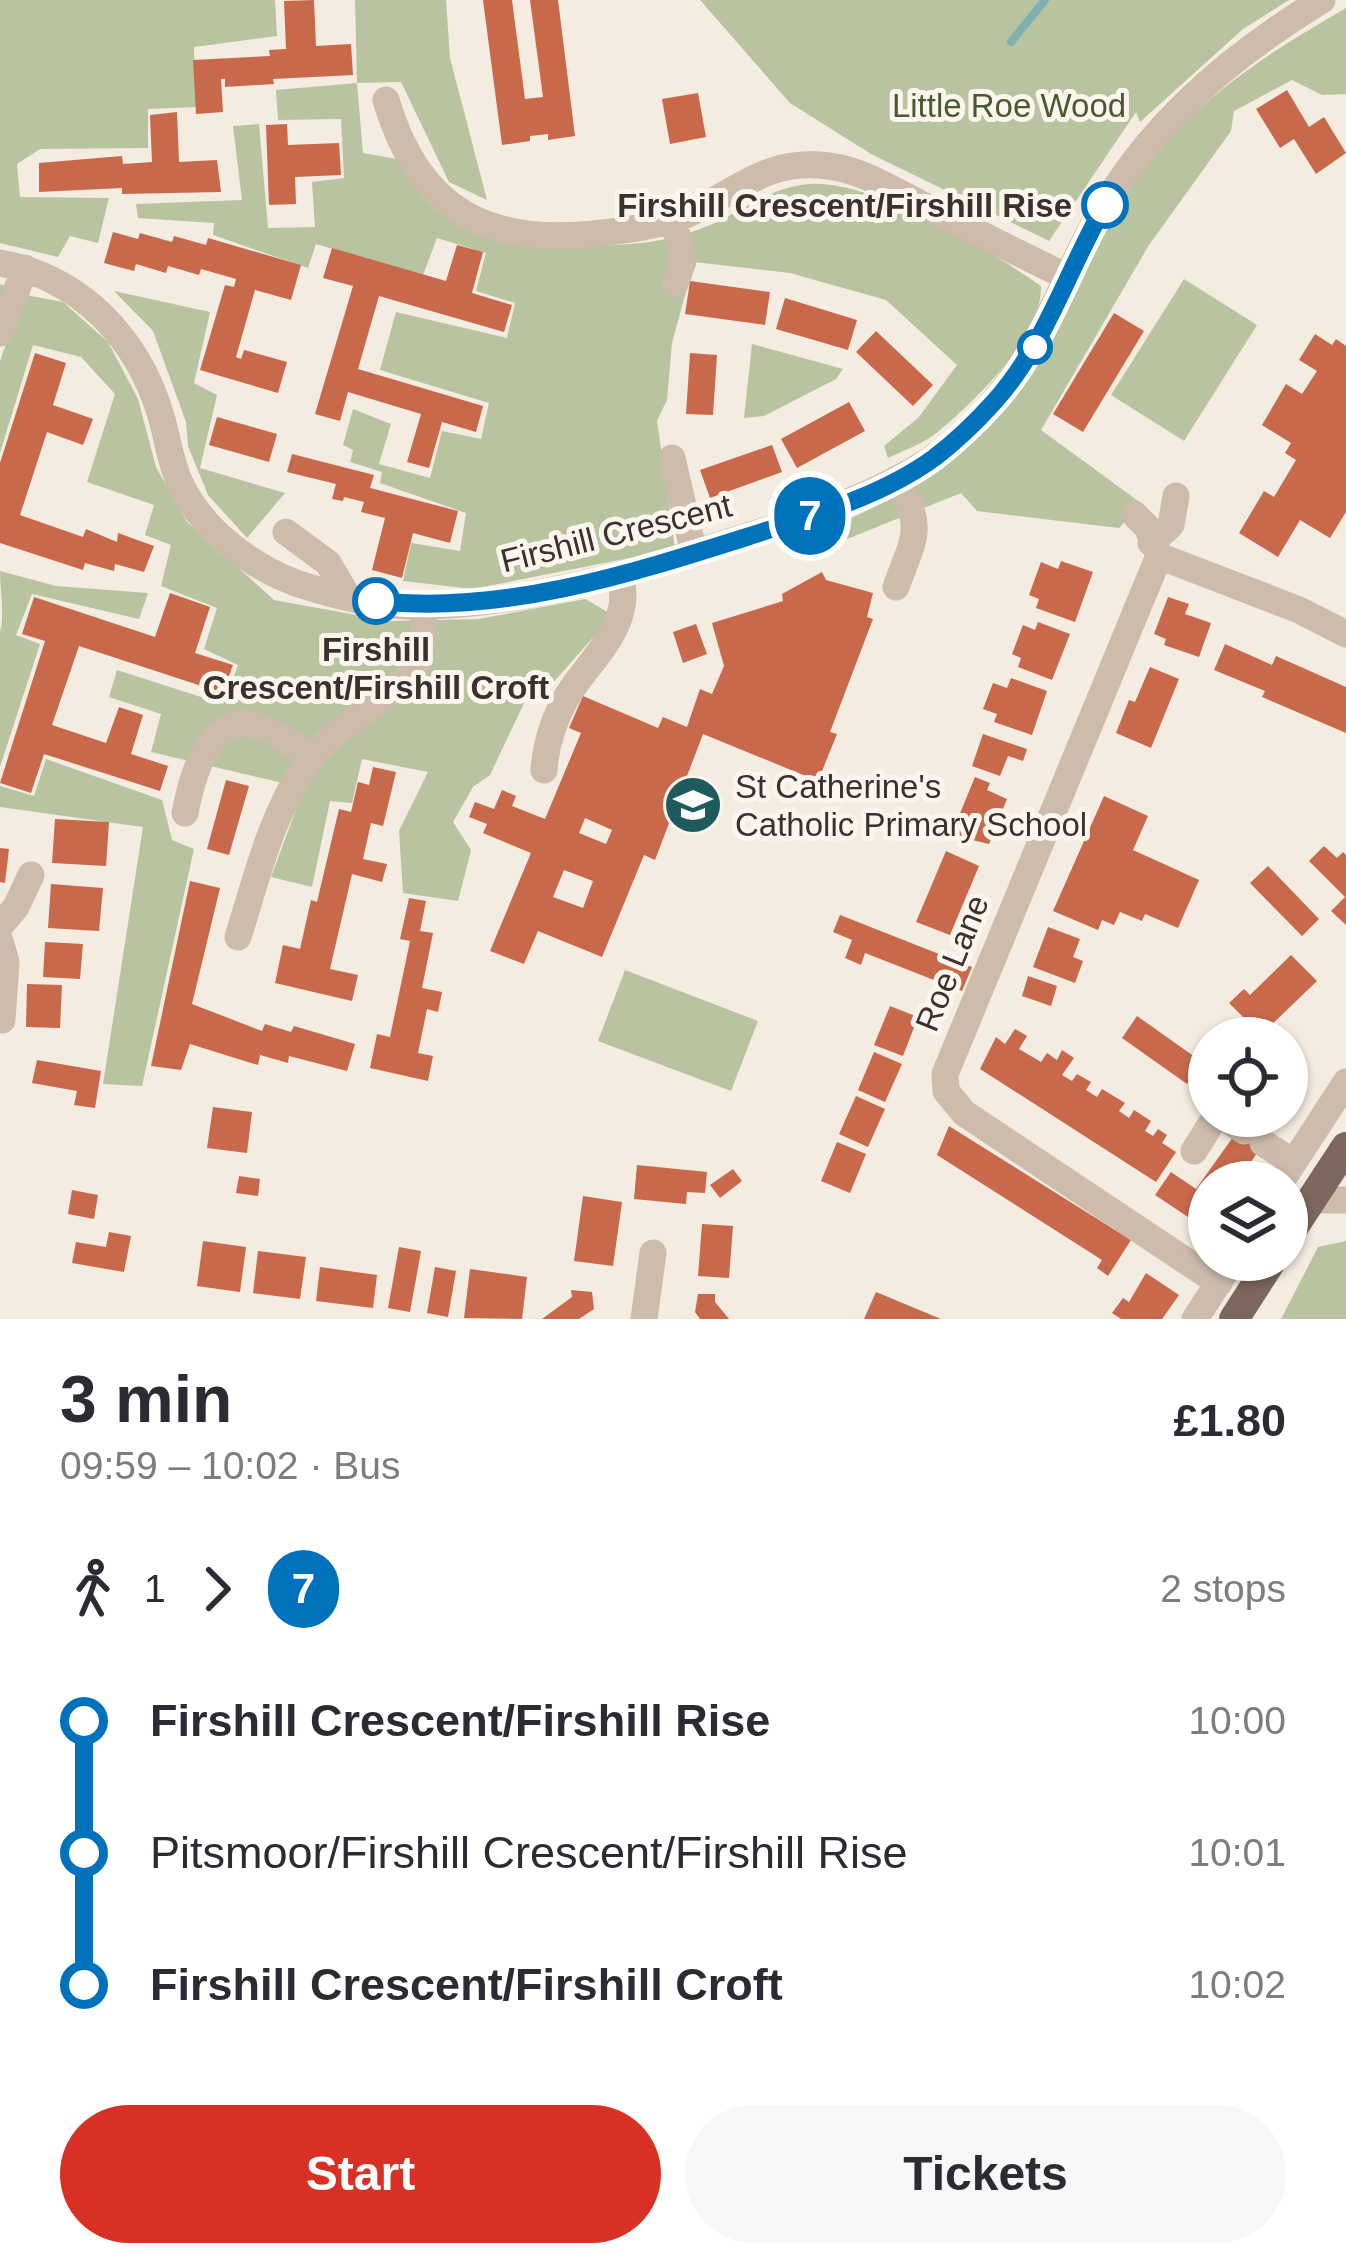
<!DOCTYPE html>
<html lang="en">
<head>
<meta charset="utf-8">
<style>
	body { margin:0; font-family:Helvetica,sans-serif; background:#f7f7f7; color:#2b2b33; height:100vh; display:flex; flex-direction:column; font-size:45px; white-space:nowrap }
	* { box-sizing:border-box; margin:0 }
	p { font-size:39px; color:#7c7c81 }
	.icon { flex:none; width:66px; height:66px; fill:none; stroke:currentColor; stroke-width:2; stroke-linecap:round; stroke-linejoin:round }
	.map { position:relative; height:1319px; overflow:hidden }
	.drawer { display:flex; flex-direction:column; background:#fff; flex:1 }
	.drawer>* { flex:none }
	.badge { padding:0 24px; border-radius:39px; font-size:42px; line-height:78px }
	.controls { position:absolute; left:1188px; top:1017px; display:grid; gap:24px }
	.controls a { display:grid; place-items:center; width:120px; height:120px; border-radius:50%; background:#fff; box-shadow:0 3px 9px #0004; font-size:60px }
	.map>.badge { position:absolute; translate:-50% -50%; box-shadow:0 0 0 6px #fff }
	.legs { display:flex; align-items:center; gap:18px; height:132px; padding:0 60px; font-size:39px }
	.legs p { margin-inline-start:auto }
	.head { display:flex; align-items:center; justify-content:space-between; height:204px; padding:0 60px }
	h1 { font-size:66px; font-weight:700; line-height:90px }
	.button { display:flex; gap:24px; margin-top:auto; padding:24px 60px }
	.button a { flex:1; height:138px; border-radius:72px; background:#d93025; color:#fff; font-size:48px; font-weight:700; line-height:138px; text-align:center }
	.button a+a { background:#f7f7f7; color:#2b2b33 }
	ul { padding:0 60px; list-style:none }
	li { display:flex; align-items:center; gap:42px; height:132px; font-size:45px }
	li i { display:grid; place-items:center; width:18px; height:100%; margin:0 15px; background:currentColor }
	li i::after { content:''; width:30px; height:30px; margin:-15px; border:9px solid; border-radius:50%; background:#fff }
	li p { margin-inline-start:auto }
	li:first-child i { background:linear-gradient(#0000 50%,currentColor 0) }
	li:last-child i { background:linear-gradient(currentColor 50%,#0000 0) }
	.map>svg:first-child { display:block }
	.green { fill:#b8c4a0 }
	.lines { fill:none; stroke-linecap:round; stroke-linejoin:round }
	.stream { stroke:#7fb0b2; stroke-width:8 }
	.building { fill:#c8694b; fill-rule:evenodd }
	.minor { stroke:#cdbbac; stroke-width:27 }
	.major { stroke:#7d675c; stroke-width:30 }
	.line-1-casing { stroke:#fff; stroke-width:27 }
	.line-1 { stroke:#0072bc; stroke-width:18 }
	.stop-1-dot { fill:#fff; stroke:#0072bc; stroke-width:6 }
	.labels { text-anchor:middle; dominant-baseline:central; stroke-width:10; stroke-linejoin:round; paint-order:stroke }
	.park-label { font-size:33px; fill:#4a5a2e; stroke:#fbf5ee }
	.stop-label { font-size:33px; font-weight:bold; fill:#3b302b; stroke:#fbf5ee; text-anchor:end }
	.street-label { font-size:33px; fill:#3b302b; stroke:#fbf5ee }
	.poi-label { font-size:33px; fill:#3b302b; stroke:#fbf5ee; text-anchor:start }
</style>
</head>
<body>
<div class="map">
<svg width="1346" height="1319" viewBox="0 0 1346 1319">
	<rect width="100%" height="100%" fill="#f4ebe1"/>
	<path class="green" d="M0 0H275L277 36 194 47 196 107 148 109V148L40 149 17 164 20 197 109 198 98 243 70 236 58 257 0 243Z
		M355 0H446L450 58 487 200 449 182 401 82 357 83 363 153 397 159C452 243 505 252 601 246 635 244 667 242 700 229 737 216 768 187 809 184 872 179 990 250 1041 286 1042 337 977 399 939 431 925 443 905 450 888 458L884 446 919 417 957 365 886 300 790 273 694 262 672 343 667 400 657 421 675 549 473 589 403 581 411 543 460 551 466 513 380 483 382 472 350 462 353 450 343 445 353 409 391 424 379 464 430 478 442 431 481 439 489 403 380 370 396 312 507 338 515 303 476 291 486 253 437 238 423 275 316 244 308 268 213 235 214 223 138 218 136 204 242 200 233 126 259 124 268 228 315 227 312 182 344 178 341 119 278 120 276 90 357 83Z
		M700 0H1289L1243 29 1140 122 1136 112 1049 241 871 154 790 103Z
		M1346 8V94L1322 95 1292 80 1234 111 1231 131 1149 245 1041 430 1141 503 1119 528 977 511 961 493 815 552 809 536C935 485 1007 434 1068 309 1083 279 1092 245 1109 217 1168 119 1250 63 1346 8Z
		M1184 279 1257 325 1184 441 1111 395Z
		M0 284 26 295 63 302 108 342 138 399 156 467 187 522 274 600 389 621 479 619 585 599 613 615 543 694 534 682 490 775 473 787 453 822 471 850 458 901 403 893 399 831 428 772 362 759 352 803 330 801 312 887 271 877 304 788 151 752 161 714 109 697 117 670 223 704 238 665 204 649 217 608 161 586 171 545 145 535 154 505 87 482 115 394 81 357 33 345 0 453V361L17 314 0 309Z
		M114 291 210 312 194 383 217 395 200 468 285 493 247 538 208 495 188 446 186 422 153 331Z
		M752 344 843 369 836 379 764 416 744 418Z
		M0 571 56 586 148 593 139 619 32 594 16 635 40 644 0 767V632C5 614 0 591 0 571Z
		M46 759 162 800 172 840 194 849 142 1086 103 1084 143 827 0 807V786L34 796Z
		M625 970 758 1021 731 1091 598 1041Z
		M1346 1241V1319H1281L1318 1247Z"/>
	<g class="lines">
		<path class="stream" d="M1011 42 1045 0"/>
	</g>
	<path class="building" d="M314 0 316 46 351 44 353 75 273 79 274 84 225 87V79H221L223 112 196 114 193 60 270 56 269 50 286 49 284 1Z
		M483 0H512L525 99 543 97 530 0H558L575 136 548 140V134L530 136V141L502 145Z
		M1287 90 1309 127 1324 117 1346 153 1316 174 1294 139 1280 148 1256 109Z
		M698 93 706 137 670 144 662 99Z
		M177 112 179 162 217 160 221 192 122 194V188L39 192V163L122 156 123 164 152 162 150 115Z
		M287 124 288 145 339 143 341 175 295 177 296 204 269 205 266 125Z
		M113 232 138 239 140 233 172 242 174 236 206 245 208 238 301 265 291 300 255 290 236 357 241 359 244 350 287 362 278 393 200 370 225 285 234 287 236 279 201 269 199 275 168 266 166 273 136 264 134 271 104 263Z
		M457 245 483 252 472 293 512 305 504 332 379 296 358 369 483 406 476 432 442 422 429 468 407 462 421 414 348 392 340 421 315 414 353 286 323 278 332 248 446 281Z
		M690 281 770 292 765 325 685 314Z
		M785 298 857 320 848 350 776 329Z
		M1114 313 1144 331 1083 432 1053 414Z
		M876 331 933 385 913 406 856 352Z
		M1315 334 1332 345 1336 339 1346 346V512L1330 538 1300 520 1278 557 1239 533 1264 491 1274 497 1296 460 1285 453 1291 443 1262 425 1286 384 1302 394 1317 371 1299 360Z
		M35 353 66 363 53 405 93 419 83 445 47 432 20 515 83 537 86 529 117 542 118 533 154 546 144 572 115 564 114 571 85 563 83 570 0 543V463Z
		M690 353 717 355 713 415 686 414Z
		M849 402 865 431 797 468 781 439Z
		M217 417 277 434 269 462 209 445Z
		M772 445 782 472 710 498 700 470Z
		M292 454 374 475 370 488 458 511 450 543 413 533 402 578 372 570 385 518 361 512 364 502 344 497 343 501 332 499 336 484 287 472Z
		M1061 561 1093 572 1075 622 1036 608 1039 599 1029 595 1041 562 1058 569Z
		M822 572 826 580 873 593 867 617 873 619 830 732 837 734 818 781 703 734 655 860 644 855 602 957 538 931 524 964 490 951 531 853 483 833 487 824 469 817 475 802 494 809 502 790 516 796 512 806 545 819 581 733 569 728 583 696 658 728 663 717 687 727 700 689 712 694 724 666 712 623 783 601 782 594ZM585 818 612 830 606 844 579 833ZM564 870 593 881 583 908 553 897Z
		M170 593 210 607 195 653 233 665 223 693 79 646 52 725 106 743 119 707 143 715 131 754 168 766 160 791 44 754 31 793 0 783 45 641 22 634 34 597 155 637Z
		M1168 597 1189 604 1185 614 1211 623 1199 657 1164 645 1166 639 1154 634Z
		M1038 622 1070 634 1052 680 1018 667 1021 658 1012 654 1023 625 1035 630Z
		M696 624 707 654 683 663 673 632Z
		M1225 644 1272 665 1276 656 1346 687V733L1262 697 1265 691 1214 670Z
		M1150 667 1179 679 1151 748 1116 733 1129 700 1135 702Z
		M1011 678 1047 691 1032 735 994 722 997 714 983 709 993 683 1007 688Z
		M983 734 1027 749 1023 761 1008 756 1000 776 972 766Z
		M373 767 396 772 383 826 371 823 363 859 387 864 382 882 352 874 330 969 358 975 352 1001 275 983 283 945 300 949 311 900 317 902 339 809 351 812 358 782 369 785Z
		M975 777 990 783 987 790 1007 799 989 844 951 835Z
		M226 780 249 786 229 855 207 849Z
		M1104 796 1148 816 1133 850 1199 880 1178 928 1145 914 1142 921 1120 912 1114 925 1102 920 1098 930 1053 911Z
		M55 819 109 822 106 866 52 863Z
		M1324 846 1337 858 1343 852 1346 855V925L1331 911 1345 897 1309 861Z
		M0 848 9 849 5 883 0 882Z
		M946 851 979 866 950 935 916 922Z
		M1268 866 1319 919 1302 936 1250 883Z
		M190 881 220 888 192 1004 262 1031 265 1024 291 1032 294 1026 355 1044 347 1071 289 1056 288 1063 260 1055 258 1065 190 1044 181 1070 151 1066Z
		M51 884 103 888 99 931 48 928Z
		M409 898 426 901 420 931 433 933 422 988 442 992 438 1012 427 1009 418 1053 433 1056 428 1081 370 1068 377 1034 390 1037 410 941 400 939Z
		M840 915 972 967 962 991 865 953 861 965 845 958 852 940 833 932Z
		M1048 927 1080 939 1073 957 1083 961 1075 983 1033 967Z
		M45 942 83 944 80 979 43 977Z
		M1291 955 1317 981 1261 1035 1229 1003 1244 989 1250 995Z
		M1028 976 1057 986 1051 1006 1022 996Z
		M27 984 62 985 60 1028 26 1027Z
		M890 1006 918 1017 903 1056 874 1045Z
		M1137 1016 1202 1062 1187 1084 1122 1038Z
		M1015 1029 1027 1036 1019 1049 1041 1062 1047 1053 1057 1060 1062 1050 1074 1058 1062 1075 1072 1081 1077 1074 1091 1082 1086 1090 1097 1097 1102 1089 1125 1103 1119 1111 1129 1118 1134 1110 1151 1121 1145 1131 1153 1136 1158 1129 1167 1135 1162 1143 1176 1152 1156 1182 980 1069 996 1037 1005 1044Z
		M874 1052 902 1064 885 1102 858 1090Z
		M37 1060 101 1071 95 1108 74 1105 77 1091 32 1083Z
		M856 1096 885 1109 868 1147 839 1134Z
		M213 1107 252 1112 247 1153 207 1148Z
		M1248 1116H1281L1238 1182H1209L1206 1229 1155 1195 1171 1172 1196 1189Z
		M949 1126 1131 1240 1108 1276 1097 1268 1102 1260 937 1155Z
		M837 1142 866 1154 850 1193 821 1181Z
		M637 1165 707 1172 705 1193 687 1192 686 1204 634 1199Z
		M733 1169 742 1181 720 1198 710 1185Z
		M239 1176 260 1179 258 1196 236 1193Z
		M72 1190 98 1195 94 1219 68 1214Z
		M583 1196 622 1202 613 1266 574 1261Z
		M702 1224 733 1226 729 1278 698 1276Z
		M109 1232 131 1236 124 1272 72 1263 76 1242 106 1247Z
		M203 1241 246 1247 240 1292 197 1286Z
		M399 1247 421 1251 410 1312 388 1308Z
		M258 1251 306 1257 300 1299 253 1293Z
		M320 1267 377 1275 373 1308 316 1301Z
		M435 1267 456 1271 448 1317 427 1313Z
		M470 1269 527 1277 522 1319 464 1318Z
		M1146 1273 1179 1295 1162 1319H1121L1112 1313 1123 1298 1129 1302Z
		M571 1290 592 1292 594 1309 579 1319H542L572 1297Z
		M876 1292 941 1319H864Z
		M698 1294H715V1302L729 1319H700L695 1312Z"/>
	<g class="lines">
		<path class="minor" d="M386 100C419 212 489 247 603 233 633 229 665 225 692 212 740 189 769 158 828 166 862 170 891 189 921 204 970 229 1020 254 1069 278
			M673 218 683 261 675 284
			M0 263C81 278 138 338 161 416 168 439 170 463 181 485 203 530 250 566 296 583 337 597 386 608 429 606 535 602 638 571 738 539 804 519 871 498 930 460 954 444 978 421 996 399 1041 346 1061 285 1093 226 1145 127 1229 57 1322 0
			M0 333 25 268
			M672 458 694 553
			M1134 514 1147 527 1159 556
			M286 532 328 563 348 597
			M1151 543 1171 525 1176 496
			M1159 556 945 1074 946 1091 964 1113 1219 1283
			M1159 556 1299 610 1346 634
			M896 587C914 537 926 528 896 479
			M544 770C546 744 553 721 566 698 590 658 635 626 620 574
			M185 813C192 777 209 707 262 727 279 733 296 747 311 757
			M0 926 16 907 31 875
			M238 937C257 877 271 815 307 763 332 726 403 695 417 662 424 645 423 625 425 606
			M0 941 6 962 2 1020
			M1221 1116 1244 1131
			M1263 1143 1293 1162
			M1194 1151 1216 1116
			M1281 1182 1346 1082
			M1309 1200H1346
			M644 1319 653 1253
			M1195 1319 1233 1260"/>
		<path class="major" d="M1287 1237 1346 1147
			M1234 1319 1272 1260"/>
	</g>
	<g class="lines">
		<defs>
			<path id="line-1" d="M376 601C506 615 636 572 759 533 818 514 883 495 934 458 955 442 976 422 994 402 1046 344 1067 271 1105 205"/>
		</defs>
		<use href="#line-1" class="line-1-casing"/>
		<use href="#line-1" class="line-1"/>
	</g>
	<defs>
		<symbol id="school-disc" viewBox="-11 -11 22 22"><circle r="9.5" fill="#1f5a5e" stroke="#fbf5ee"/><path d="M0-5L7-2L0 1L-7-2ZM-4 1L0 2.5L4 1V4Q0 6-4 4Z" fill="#fff"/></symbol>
	</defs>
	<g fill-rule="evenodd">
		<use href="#school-disc" x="660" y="772" width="66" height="66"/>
	</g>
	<g class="stop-1-dot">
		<circle cx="1105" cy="205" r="21"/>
		<circle cx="1035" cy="347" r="15"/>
		<circle cx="376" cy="601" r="21"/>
	</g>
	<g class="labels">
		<g class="park-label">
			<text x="1009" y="105">Little Roe Wood</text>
		</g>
		<g class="stop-label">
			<text x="1072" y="205">Firshill Crescent/Firshill Rise</text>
			<text x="376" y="649" text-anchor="middle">Firshill<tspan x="376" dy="38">Crescent/Firshill Croft</tspan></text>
		</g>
		<g class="street-label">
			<text transform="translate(616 533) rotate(-14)">Firshill Crescent</text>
			<text transform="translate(952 963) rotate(-68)">Roe Lane</text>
		</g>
		<g class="poi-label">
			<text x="735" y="786">St Catherine's<tspan x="735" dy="38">Catholic Primary School</tspan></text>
		</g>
	</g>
</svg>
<div class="controls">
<a><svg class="icon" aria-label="locate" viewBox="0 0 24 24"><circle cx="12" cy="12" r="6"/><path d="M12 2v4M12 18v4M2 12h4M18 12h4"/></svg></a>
<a><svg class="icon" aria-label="layers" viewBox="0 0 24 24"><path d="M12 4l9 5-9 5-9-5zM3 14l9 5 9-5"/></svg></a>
</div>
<b class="badge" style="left:810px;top:516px;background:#0072bc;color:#fff">7</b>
</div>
<section class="drawer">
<div class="head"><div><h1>3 min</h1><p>09:59 – 10:02 · Bus</p></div><b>£1.80</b></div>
<div class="legs"><svg class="icon" aria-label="walk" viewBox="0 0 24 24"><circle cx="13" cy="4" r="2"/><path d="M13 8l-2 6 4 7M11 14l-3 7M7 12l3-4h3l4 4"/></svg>1<svg class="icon" aria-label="forward" viewBox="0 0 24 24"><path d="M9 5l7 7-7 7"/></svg><b class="badge" style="background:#0072bc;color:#fff">7</b><p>2 stops</p></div>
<ul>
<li><i style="color:#0072bc"></i><b>Firshill Crescent/Firshill Rise</b><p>10:00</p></li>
<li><i style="color:#0072bc"></i><span>Pitsmoor/Firshill Crescent/Firshill Rise</span><p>10:01</p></li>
<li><i style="color:#0072bc"></i><b>Firshill Crescent/Firshill Croft</b><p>10:02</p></li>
</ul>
<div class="button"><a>Start</a><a>Tickets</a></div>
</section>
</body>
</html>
